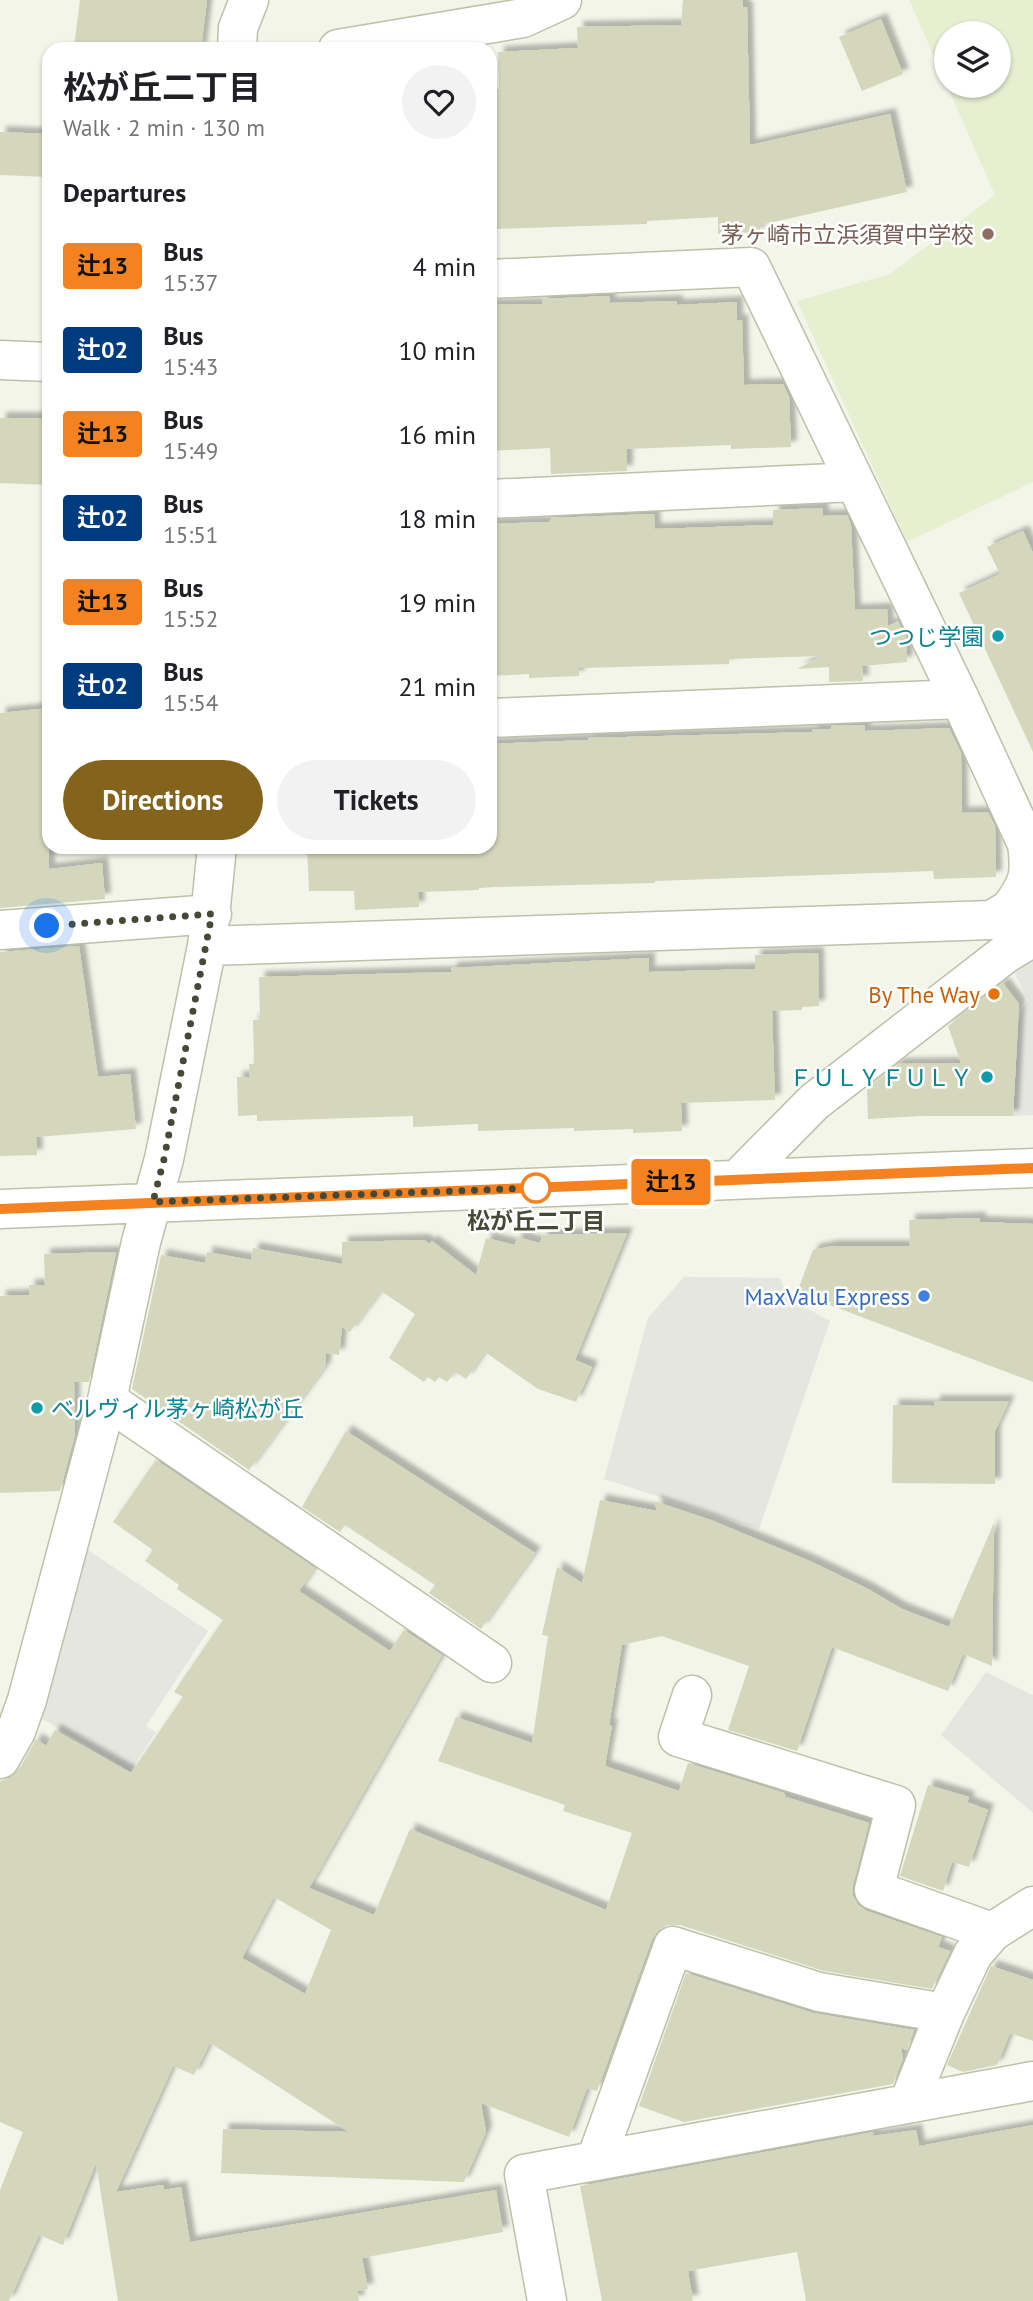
<!DOCTYPE html>
<html lang="en">
<head>
<meta charset="utf-8">
<style>
	body { margin:0; font-family:"PT Sans","Noto Sans JP",sans-serif; background:#f2f2f2; color:#202124; height:100vh; display:flex; flex-direction:column; font-size:26px; white-space:nowrap }
	* { box-sizing:border-box; margin:0 }
	p { font-size:23px; color:#757577 }
	.icon { flex:none; width:38px; height:38px; fill:none; stroke:currentColor; stroke-width:2; stroke-linecap:round; stroke-linejoin:round }
	.map { position:relative; flex:1; overflow:hidden }
	.drawer { position:absolute; left:42px; top:42px; width:455px; height:812px; display:flex; flex-direction:column; background:#fff; border-radius:21px; box-shadow:0 2px 5px #0004 }
	.drawer>* { flex:none }
	.badge { padding:0 14px; border-radius:5px; font-size:24px; line-height:46px }
	.fabs { position:absolute; left:934px; top:21px; display:grid; gap:14px }
	.fabs a { display:grid; place-items:center; width:77px; height:77px; border-radius:50%; background:#fff; box-shadow:0 2px 5px #0004; font-size:35px }
	.you { position:absolute; width:35px; height:35px; margin:-18px; border:5px solid #fff; border-radius:50%; background:#1a73e8; box-shadow:0 0 0 10px #1a73e833 }
	.map>.badge { position:absolute; translate:-50% -50%; box-shadow:0 0 0 4px #fff }
	h2 { padding:0 21px; font-size:26px; line-height:63px }
	.round { display:grid; place-items:center; flex:none; width:74px; height:74px; border-radius:37px; background:#f2f2f2 }
	.overview { display:flex; align-items:center; justify-content:space-between; height:119px; padding:0 21px }
	h1 { font-size:33px; font-weight:700; line-height:52px }
	.button { display:flex; gap:14px; margin-top:auto; padding:14px 21px }
	.button a { flex:1; height:80px; border-radius:42px; background:#84631d; color:#fff; font-size:28px; font-weight:700; line-height:80px; text-align:center }
	.button a+a { background:#f2f2f2; color:#202124 }
	ul { padding:0; list-style:none }
	li { display:flex; align-items:center; gap:21px; height:84px; padding:0 21px }
	li div { flex:1 }
	li b { display:block; font-size:26px }
	li em { font-style:normal }
	li .badge { min-width:77px; font-weight:700; text-align:center }
	.map>svg:first-child { display:block }
	.education { fill:#e7efd1 }
	.parking { fill:#e5e6e0 }
	.building { fill:#d4d7bc; fill-rule:evenodd; filter:url(#shadow) }
	.lines { fill:none; stroke-linecap:round; stroke-linejoin:round }
	.minor-casing { stroke:#bcc1a9; stroke-width:41 }
	.minor { stroke:#fff; stroke-width:38 }
	.line-casing { stroke:#fff; stroke-width:16 }
	.line { stroke:#f58220; stroke-width:10 }
	.walk { stroke:#464936; stroke-width:7; stroke-dasharray:0 12.6 }
	.education-dot { fill:#8d6e63; stroke:#fff; stroke-width:2.5 }
	.culture-dot { fill:#0f9aa8; stroke:#fff; stroke-width:2.5 }
	.food-dot { fill:#e8710a; stroke:#fff; stroke-width:2.5 }
	.stop-dot { fill:#fff; stroke:#f58220; stroke-width:3.5 }
	.shop-dot { fill:#3f7fe0; stroke:#fff; stroke-width:2.5 }
	.labels { text-anchor:middle; dominant-baseline:central; stroke-width:5; stroke-linejoin:round; paint-order:stroke }
	.education-label { font-size:23px; fill:#785e54; stroke:#fff; text-anchor:end }
	.culture-label { font-size:23px; fill:#0d838f; stroke:#fff; text-anchor:end }
	.food-label { font-size:23px; fill:#c56008; stroke:#fff; text-anchor:end }
	.stop-label { font-size:23px; font-weight:bold; fill:#464936; stroke:#fff }
	.shop-label { font-size:23px; fill:#366cbe; stroke:#fff; text-anchor:end }
</style>
</head>
<body>
<div class="map">
<svg width="1033" height="2301" viewBox="0 0 1033 2301">
	<defs>
		<filter id="shadow"><feDropShadow dx="6" dy="-6" stdDeviation="2" flood-color="#0004"/></filter>
	</defs>
	<rect width="100%" height="100%" fill="#f2f5e8"/>
	<path class="education" d="M909 0H1033V482L907 542 797 301 890 274 995 195 947 86H999V33H947V85Z"/>
	<path class="parking" d="M1033 937V1115L1013 1116 1019 1015 1028 1000 1005 954Z
		M684 1277 780 1278 788 1298 830 1321 759 1529 604 1479 648 1318Z
		M85 1548 208 1631 146 1726 156 1732 130 1771 36 1715Z
		M986 1672 1033 1695V1813L941 1735Z"/>
	<path class="building" d="M80 0H207L201 49H93L74 47Z
		M683 0H743V7H747L750 145 890 114 907 192 760 225V232L718 234V217L647 221V224L492 229 490 165H496L494 89H499L498 52 578 48 577 27 681 25Z
		M881 19 903 74 862 91 839 37Z
		M0 132 49 134V177L0 175Z
		M609 296 610 303 677 301V305L737 302V321L742 320 744 385 783 384 789 397 791 447 731 449V445L627 449V471L551 474 550 448 490 451V305L542 304V299Z
		M0 418H49V485L0 483Z
		M823 508V516L847 515 851 525 855 610 887 609 888 626 898 621 906 637 907 662 862 666 863 681 829 682V667L797 669 822 656 729 659V664L579 668V676L529 678V674L490 676V524L549 522 552 518 654 514 655 529 773 525V510Z
		M1023 531 1033 553V752L959 593 1000 574 987 547Z
		M49 708V869L102 863 105 899 0 908V713Z
		M864 725 865 731 949 728 961 753 962 813 988 812 995 826 996 877 934 879 933 871 655 881V883L496 887 479 888V890L418 892 419 907 355 910 354 891H309L307 847H490V744L588 740V738L812 732V729H831V726Z
		M79 946 98 1077 130 1074 136 1129 36 1137 37 1155 0 1156V952Z
		M818 953 819 1006 802 1007V1010L772 1011 775 1100 681 1103 682 1131 633 1133V1129L574 1131V1128L478 1131V1124L413 1127V1116L257 1121V1115L238 1116 237 1077H250L249 1064H254L253 1020H260L259 977 451 972V968L649 958V972L755 969V955Z
		M1003 983 1019 1004 1013 1116H922L868 1119 867 1090 898 1064 961 1063 948 1026Z
		M980 1218V1222L1033 1224V1382L830 1305 831 1302 798 1290 813 1250 832 1246H910L909 1220Z
		M627 1233 575 1360 592 1367 576 1402 538 1389 485 1352 466 1379 455 1372 447 1382 439 1377 435 1382 428 1377 424 1382 389 1358 415 1314 381 1291 350 1332 342 1327 339 1355 326 1353 325 1367 249 1470 132 1389 161 1255 205 1263 207 1252 251 1260 253 1248 342 1264V1242L424 1240 429 1244 432 1241 476 1275 486 1238 515 1245 517 1237 540 1243 543 1235Z
		M116 1252 89 1382H74L75 1434 60 1491 0 1493V1296L29 1295V1285H45L44 1254Z
		M934 1401H1009L995 1431V1484L892 1483 893 1405 934 1406Z
		M346 1431 535 1553 481 1629 429 1593 435 1585 345 1525 340 1532 302 1507Z
		M156 1460 315 1568 299 1591 390 1651 404 1630 442 1655 309 1888 374 1915 410 1829 606 1910 632 1833 563 1811 565 1805 438 1761 456 1717 532 1743 548 1636 542 1635 557 1567 582 1583 600 1500 657 1511 654 1501 711 1520 812 1562 868 1589 902 1609 949 1627 994 1523 992 1666 963 1654 948 1691 832 1647 797 1751 728 1730 749 1666 662 1636 622 1645 609 1725H612L605 1766 679 1791 688 1763 784 1793 786 1797 869 1823 853 1885V1896L858 1905 867 1911 942 1937 938 1947 950 1951 932 1989 824 1971 680 1925H668L658 1930 652 1939 597 2091 587 2088 569 2137 481 2103 486 2132 464 2182 221 2173 223 2129 349 2132 210 2043 194 2075 173 2066 116 2192 163 2185 164 2190 181 2187 190 2242 496 2190 503 2232 362 2258 368 2289 357 2291 359 2301H118L96 2163 63 2245 39 2235 9 2301H0V2190L23 2132 0 2122V1781L10 1778 19 1770 36 1739 46 1746 55 1730 131 1773 183 1697 174 1692 223 1620 177 1589 179 1585 145 1561 153 1550 113 1522ZM274 1897 331 1930 305 1994 242 1958Z
		M928 1785 969 1797 967 1802 988 1810 969 1867 952 1862 943 1891 900 1876Z
		M991 1966 1033 1980V2041L1010 2033 997 2065 963 2072 947 2065Z
		M686 1973 813 2013 914 2030 907 2050 901 2048 903 2058 893 2084 684 2122 639 2106Z
		M1033 2125V2301H806L797 2252 688 2271 693 2301H602L580 2186 874 2132 872 2136 916 2130 919 2146Z"/>
	<g class="lines">
		<defs>
			<path id="minor" d="M237 49 238 28 249 0
				M338 49 523 18 562 0
				M490 279 751 267 960 699 1027 844C1031 875 1029 883 1010 909L1033 923
				M0 360 49 362
				M490 499 855 482
				M490 718 960 699
				M0 930 212 914
				M207 946 992 920 1010 909
				M739 1178 814 1102 1005 954 1033 937
				M0 1209 1033 1168
				M107 1400 492 1663
				M692 1695 678 1737 896 1805 874 1890 992 1932
				M0 1759 16 1731 27 1700 107 1400 141 1242 164 1159 207 946 217 847
				M909 2102 945 2013 973 1954 992 1932 1033 1906
				M596 2160 673 1946 819 1992 945 2013
				M547 2301 524 2174 1033 2081"/>
		</defs>
		<use href="#minor" class="minor-casing"/>
		<use href="#minor" class="minor"/>
	</g>
	<g class="lines">
		<defs>
			<path id="line" d="M0 1209 1033 1168"/>
		</defs>
		<use href="#line" class="line-casing"/>
		<use href="#line" class="line"/>
		<path class="walk" d="M47 926 212 914 164 1159 153 1202 536 1188"/>
	</g>
	<circle class="education-dot" cx="988" cy="234" r="7"/>
	<g class="culture-dot">
		<circle cx="998" cy="636" r="7"/>
		<circle cx="987" cy="1077" r="7"/>
		<circle cx="37" cy="1408" r="7"/>
	</g>
	<circle class="food-dot" cx="994" cy="994" r="7"/>
	<circle class="stop-dot" cx="536" cy="1188" r="14"/>
	<circle class="shop-dot" cx="924" cy="1296" r="7"/>
	<g class="labels">
		<g class="education-label">
			<text x="974" y="234">茅ヶ崎市立浜須賀中学校</text>
		</g>
		<g class="culture-label">
			<text x="984" y="636">つつじ学園</text>
			<text x="973" y="1077">ＦＵＬＹＦＵＬＹ</text>
			<text x="51" y="1408" text-anchor="start">ベルヴィル茅ヶ崎松が丘</text>
		</g>
		<g class="food-label">
			<text x="980" y="994">By The Way</text>
		</g>
		<g class="stop-label">
			<text x="536" y="1220">松が丘二丁目</text>
		</g>
		<g class="shop-label">
			<text x="910" y="1296">MaxValu Express</text>
		</g>
	</g>
</svg>
<div class="fabs">
<a><svg class="icon" aria-label="layers" viewBox="0 0 24 24"><path d="M12 4l9 5-9 5-9-5zM3 14l9 5 9-5"/></svg></a>
</div>
<div class="you" style="left:47px;top:926px"></div>
<b class="badge" style="left:671px;top:1182px;background:#f58220;color:#111">辻13</b>
<section class="drawer">
<div class="overview"><div><h1>松が丘二丁目</h1><p>Walk · 2 min · 130 m</p></div><a class="round"><svg class="icon" aria-label="heart" viewBox="0 0 24 24"><path d="M12 20l-8-8c-3-5 5-10 8-4 3-6 11-1 8 4z"/></svg></a></div>
<h2>Departures</h2>
<ul>
<li><span class="badge" style="background:#f58220;color:#111">辻13</span><div><b>Bus</b><p>15:37</p></div><em>4 min</em></li>
<li><span class="badge" style="background:#003b80;color:#fff">辻02</span><div><b>Bus</b><p>15:43</p></div><em>10 min</em></li>
<li><span class="badge" style="background:#f58220;color:#111">辻13</span><div><b>Bus</b><p>15:49</p></div><em>16 min</em></li>
<li><span class="badge" style="background:#003b80;color:#fff">辻02</span><div><b>Bus</b><p>15:51</p></div><em>18 min</em></li>
<li><span class="badge" style="background:#f58220;color:#111">辻13</span><div><b>Bus</b><p>15:52</p></div><em>19 min</em></li>
<li><span class="badge" style="background:#003b80;color:#fff">辻02</span><div><b>Bus</b><p>15:54</p></div><em>21 min</em></li>
</ul>
<div class="button"><a>Directions</a><a>Tickets</a></div>
</section>
</div>
</body>
</html>
